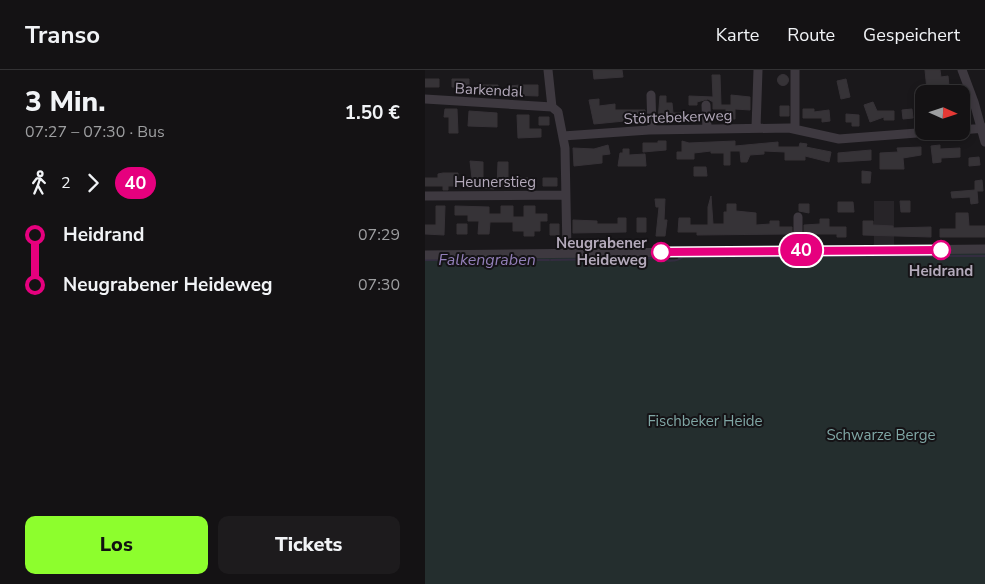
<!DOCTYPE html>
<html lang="de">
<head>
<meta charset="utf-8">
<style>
	body { margin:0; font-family:"Nunito Sans",sans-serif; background:#1d1b1d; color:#f1f3f6; height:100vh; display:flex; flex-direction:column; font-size:19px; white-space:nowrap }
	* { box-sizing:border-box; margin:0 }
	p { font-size:16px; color:#9d9ea0 }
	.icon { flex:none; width:28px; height:28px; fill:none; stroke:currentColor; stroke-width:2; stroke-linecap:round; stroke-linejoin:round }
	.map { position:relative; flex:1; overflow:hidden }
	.side { display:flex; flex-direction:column; background:#141214; width:425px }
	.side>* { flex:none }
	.badge { padding:0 10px; border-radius:16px; font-size:18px; line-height:32px }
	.needle { width:32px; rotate:93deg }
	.fabs { position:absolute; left:490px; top:15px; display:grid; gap:10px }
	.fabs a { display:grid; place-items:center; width:55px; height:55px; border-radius:10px; background:#141214; box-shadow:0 2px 8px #0003,0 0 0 1px #333234; font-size:25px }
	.map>.badge { position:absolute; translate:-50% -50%; box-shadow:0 0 0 2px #fff }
	.legs { display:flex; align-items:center; gap:8px; height:55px; padding:0 25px; font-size:16px }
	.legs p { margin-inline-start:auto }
	.headline { display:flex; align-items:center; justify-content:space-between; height:85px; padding:0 25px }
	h1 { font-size:28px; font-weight:800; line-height:38px }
	.cta { display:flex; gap:10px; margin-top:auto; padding:10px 25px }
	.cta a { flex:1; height:58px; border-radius:10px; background:#8dfe2d; color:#111; font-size:20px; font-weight:800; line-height:58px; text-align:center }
	.cta a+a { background:#1d1b1d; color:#f1f3f6 }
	ul { padding:0 25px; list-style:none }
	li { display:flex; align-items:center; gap:18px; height:50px; font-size:19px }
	li i { display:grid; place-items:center; width:8px; height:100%; margin:0 6px; background:currentColor }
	li i::after { content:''; width:12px; height:12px; margin:-6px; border:4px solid; border-radius:50%; background:#141214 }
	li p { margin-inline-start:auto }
	li:first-child i { background:linear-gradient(#0000 50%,currentColor 0) }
	li:last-child i { background:linear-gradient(currentColor 50%,#0000 0) }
	header { display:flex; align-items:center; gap:30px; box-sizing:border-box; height:70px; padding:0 25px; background:#141214; border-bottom:1px solid #333234 }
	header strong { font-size:24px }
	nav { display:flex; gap:28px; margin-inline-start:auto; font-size:18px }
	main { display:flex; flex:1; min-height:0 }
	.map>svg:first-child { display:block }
	.built { fill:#272428 }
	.green { fill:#242e2e }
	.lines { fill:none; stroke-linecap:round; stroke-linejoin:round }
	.stream { stroke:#332d40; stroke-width:2 }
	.building { fill:#363337; stroke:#363237 }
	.minor { stroke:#3e3940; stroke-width:9 }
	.line-1-casing { stroke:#fff; stroke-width:11 }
	.line-1 { stroke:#e6007e; stroke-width:8 }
	.stop-1-dot { fill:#fff; stroke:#e6007e; stroke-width:2.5 }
	.labels { text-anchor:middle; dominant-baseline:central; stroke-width:4; stroke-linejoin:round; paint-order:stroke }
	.street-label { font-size:15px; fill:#b4aabb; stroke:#151316 }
	.stop-label { font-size:15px; font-weight:bold; fill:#b4aabb; stroke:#151316; text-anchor:end }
	.park-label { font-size:15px; fill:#80a7a5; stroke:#151316 }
	.water-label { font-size:16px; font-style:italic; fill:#927fb8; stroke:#151316 }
</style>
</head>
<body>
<header>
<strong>Transo</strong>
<nav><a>Karte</a><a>Route</a><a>Gespeichert</a></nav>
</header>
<main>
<section class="side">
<div class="headline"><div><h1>3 Min.</h1><p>07:27 – 07:30 · Bus</p></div><b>1.50 €</b></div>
<div class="legs"><svg class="icon" aria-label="walk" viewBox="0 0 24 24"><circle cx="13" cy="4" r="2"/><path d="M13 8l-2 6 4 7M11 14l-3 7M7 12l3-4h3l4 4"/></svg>2<svg class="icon" aria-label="forward" viewBox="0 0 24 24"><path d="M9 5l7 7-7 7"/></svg><b class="badge" style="background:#e6007e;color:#fff">40</b></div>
<ul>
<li><i style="color:#e6007e"></i><b>Heidrand</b><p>07:29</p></li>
<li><i style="color:#e6007e"></i><b>Neugrabener Heideweg</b><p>07:30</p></li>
</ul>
<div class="cta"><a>Los</a><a>Tickets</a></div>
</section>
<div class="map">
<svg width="560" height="514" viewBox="0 0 560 514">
	<rect width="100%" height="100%" fill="#1a181b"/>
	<path class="built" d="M449 131H469V177H449Z"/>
	<path class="green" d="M560 182V514H0V187L238 184V189H253V184Z"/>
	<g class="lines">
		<path class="stream" d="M393 186H560
			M0 190H124
			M126 190 233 188C241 192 251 192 258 187H377"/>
	</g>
	<path class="building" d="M168 0H197L198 7 169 9Z
		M500 0H515L516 7 523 6 524 16 502 20Z
		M352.5 10a5.5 5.5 0 1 1 11 0a5.5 5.5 0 1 1-11 0Z
		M287 5H295L296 35H306V25L325 27V40L310 39V49H301V39H288V32L283 29 272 32V35H264V26L288 27Z
		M0 9H14V17H0Z
		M27 9H44V17H27Z
		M421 9 425 27 416 29 412 11Z
		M56 15H73V23H56Z
		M95 15H113V26L84 25V16Z
		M235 26H241V33H247L248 43H257V50H233Z
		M174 29V36L190 34V40H220V49L169 54 164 30Z
		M448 32 452 41H469V50H459V47L445 52 439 35Z
		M355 36H364V46H355Z
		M20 39H32L33 63H24V47H19Z
		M378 39H389V42L404 40 405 51 397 52V48H378Z
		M487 39 488 48 478 49 477 40Z
		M44 41 72 43V57L43 56Z
		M421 44 434 45V56H427V52H421Z
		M92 45H104V59H116V67L93 68Z
		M114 47H124V55H114Z
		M233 71H241V80L218 82V73H233Z
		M257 71 264 73 310 71V76L353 72V77H374L375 73 382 74 381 77 406 82 404 92 380 86V90H360V82L339 81V84L325 85 322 92H316L315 81H305V95H299V83H286V81L269 83V89H252V82H257Z
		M183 75 185 84 177 85V93L149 96 148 78 169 79Z
		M515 75V79L535 78V87L516 88V92L508 93 506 76Z
		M496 77V85L478 88 479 99H455V83L473 82 472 78Z
		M198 79H204V85L220 84 221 96H193L195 83H198Z
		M446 80V90L413 92V83Z
		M554 87 555 95 544 96V88Z
		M45 91 58 92V111H69V119L48 117Z
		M73 92H83V108H103V116H72Z
		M269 97H281L282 106H269Z
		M437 101 446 102 445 113H437Z
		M18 103H33V116H23V120H18V116H0V108H13V104Z
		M118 108H132V116H118Z
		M557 110 558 121H552L553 133 546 134 545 127 527 128 526 122 550 120V111Z
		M286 126 288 154H299V142H302V134H311V141L331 143V155L345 154V151H354V157H367V164L272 165V162H253L254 148H265V155H283V137Z
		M230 129H240L239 150H242L240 166H231L234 137H231Z
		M475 131H485V142H476Z
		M413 132H428L429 142H413Z
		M374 134H384V143L374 141Z
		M11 136H20L19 165 0 164V155H11Z
		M30 136 64 137V144H76V136H88V147H99V136H110V144H122V151H115V161H109V166H99V161H88V152H65L64 164H53L54 151H43V145H30Z
		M531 143H543L544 156H560V167H515V159H531Z
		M193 148H201V162L148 163V150L172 151V154H193Z
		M212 148H221V162H212Z
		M395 149H404V157H421V167H412V164H379V155L395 154Z
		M438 151H448V155L468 156V158L506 157V167L438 165Z
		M32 154H42V164H32Z
		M125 154H134V165H125Z"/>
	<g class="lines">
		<path class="minor" d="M123 0 127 37 133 42 140 78 142 182
			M370 0V59
			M537 0 549 32 560 72
			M226 25 227 60
			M0 29 127 37
			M281 35 282 59
			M331 58 333 0
			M536 60 560 58
			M138 66 224 60 364 58 414 69 518 61
			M0 126 141 125
			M373 147V180
			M0 185 560 179"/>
	</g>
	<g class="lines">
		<defs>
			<path id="line-1" d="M236 182 516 180"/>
		</defs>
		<use href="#line-1" class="line-1-casing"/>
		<use href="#line-1" class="line-1"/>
	</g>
	<g class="stop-1-dot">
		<circle cx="516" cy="180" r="9"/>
		<circle cx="236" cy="182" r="9"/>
	</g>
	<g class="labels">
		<g class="street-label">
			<text transform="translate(64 20) rotate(3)">Barkendal</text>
			<text transform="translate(253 47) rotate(-2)">Störtebekerweg</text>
			<text x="70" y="112">Heunerstieg</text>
		</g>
		<g class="stop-label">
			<text x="222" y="173">Neugrabener<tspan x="222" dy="17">Heideweg</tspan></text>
			<text x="516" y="201" text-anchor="middle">Heidrand</text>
		</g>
		<g class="park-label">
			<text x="280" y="351">Fischbeker Heide</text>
			<text x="456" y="365">Schwarze Berge</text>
		</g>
		<g class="water-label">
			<text x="62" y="190">Falkengraben</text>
		</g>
	</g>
</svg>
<div class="fabs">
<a><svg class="needle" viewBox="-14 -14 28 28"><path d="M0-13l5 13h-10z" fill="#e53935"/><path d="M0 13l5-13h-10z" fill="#9d9ea0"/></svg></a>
</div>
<b class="badge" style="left:376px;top:180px;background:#e6007e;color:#fff">40</b>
</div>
</main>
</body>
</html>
